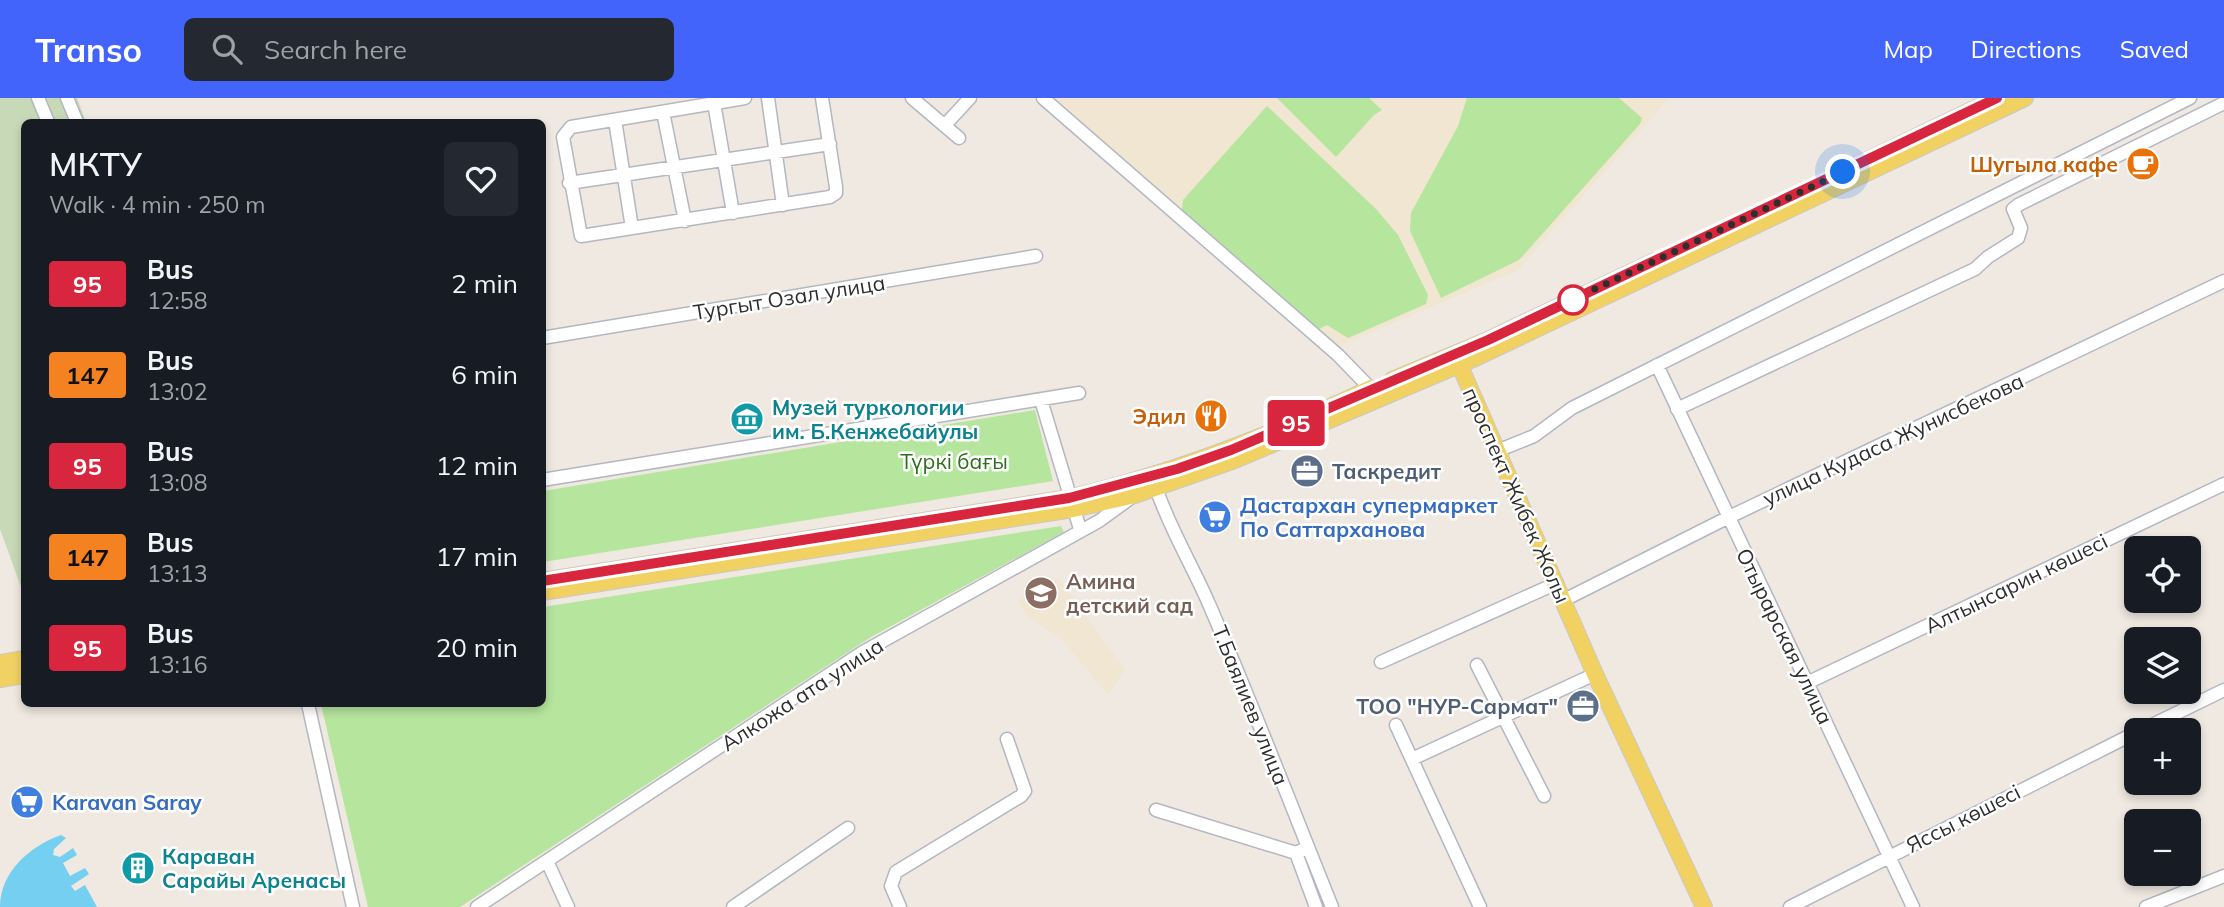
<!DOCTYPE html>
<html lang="en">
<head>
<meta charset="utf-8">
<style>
	body { margin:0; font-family:Mulish,sans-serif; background:#242831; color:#f1f3f6; height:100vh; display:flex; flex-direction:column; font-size:26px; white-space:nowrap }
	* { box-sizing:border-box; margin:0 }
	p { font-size:23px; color:#9ea1a6 }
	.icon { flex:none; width:38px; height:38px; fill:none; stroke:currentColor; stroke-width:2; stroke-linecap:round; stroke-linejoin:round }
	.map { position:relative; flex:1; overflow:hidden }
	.side { position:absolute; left:21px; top:21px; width:525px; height:588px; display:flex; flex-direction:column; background:#171b24; border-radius:10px; box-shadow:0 4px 10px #0003 }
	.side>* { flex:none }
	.badge { padding:0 14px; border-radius:5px; font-size:24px; line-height:46px }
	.fabs { position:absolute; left:2124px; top:438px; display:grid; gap:14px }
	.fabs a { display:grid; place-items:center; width:77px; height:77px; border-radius:10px; background:#171b24; box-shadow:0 4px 10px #0003; font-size:35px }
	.you { position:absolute; width:35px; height:35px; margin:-18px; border:5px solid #fff; border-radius:50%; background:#1a73e8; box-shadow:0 0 0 10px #1a73e833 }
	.map>.badge { position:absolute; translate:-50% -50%; box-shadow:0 0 0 4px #fff }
	.round { display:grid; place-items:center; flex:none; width:74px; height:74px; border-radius:10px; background:#242831 }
	.head { display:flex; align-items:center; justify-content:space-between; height:119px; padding:0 28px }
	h1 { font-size:33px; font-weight:600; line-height:52px }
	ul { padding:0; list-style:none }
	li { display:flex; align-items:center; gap:21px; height:91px; padding:0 28px }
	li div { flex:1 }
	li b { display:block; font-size:26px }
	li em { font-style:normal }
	li .badge { min-width:77px; font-weight:700; text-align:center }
	header { display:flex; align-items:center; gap:42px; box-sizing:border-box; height:98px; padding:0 35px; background:#4264fb; color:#fff }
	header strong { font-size:33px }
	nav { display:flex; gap:38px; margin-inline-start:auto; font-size:24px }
	.search { width:490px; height:63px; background:#242831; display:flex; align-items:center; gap:18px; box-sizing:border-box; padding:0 24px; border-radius:10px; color:#9ea1a6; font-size:26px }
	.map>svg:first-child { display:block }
	.education { fill:#f0e6d1 }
	.green { fill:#b6e59e }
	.cemetery { fill:#c8d9b8 }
	.water { fill:#75cff0 }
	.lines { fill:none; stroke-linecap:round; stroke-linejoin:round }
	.minor-casing { stroke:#b4b7c1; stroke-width:15 }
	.major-casing { stroke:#c9c9c9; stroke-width:18 }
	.minor { stroke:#fff; stroke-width:12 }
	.major { stroke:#f2d163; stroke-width:16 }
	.line-casing { stroke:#fff; stroke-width:16 }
	.line { stroke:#d7263d; stroke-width:10 }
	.walk { stroke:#2e2e2e; stroke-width:7; stroke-dasharray:0 12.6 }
	.stop-dot { fill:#fff; stroke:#d7263d; stroke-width:3.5 }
	.labels { text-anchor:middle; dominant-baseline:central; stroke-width:5; stroke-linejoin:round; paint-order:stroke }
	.food-label { font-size:21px; font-weight:bold; fill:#c56008; stroke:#fff; text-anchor:end }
	.street-label { font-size:21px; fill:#2e2e2e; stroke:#fff }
	.culture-label { font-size:21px; font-weight:bold; fill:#0d838f; stroke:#fff; text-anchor:start }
	.park-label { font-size:21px; fill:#2c6e1b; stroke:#fff }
	.service-label { font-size:21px; font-weight:bold; fill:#4e5e75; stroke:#fff; text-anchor:start }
	.shop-label { font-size:21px; font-weight:bold; fill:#366cbe; stroke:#fff; text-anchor:start }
	.education-label { font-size:21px; font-weight:bold; fill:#785e54; stroke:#fff; text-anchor:start }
</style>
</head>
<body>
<header>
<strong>Transo</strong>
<div class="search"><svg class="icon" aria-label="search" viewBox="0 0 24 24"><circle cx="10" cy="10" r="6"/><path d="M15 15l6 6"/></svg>Search here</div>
<nav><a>Map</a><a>Directions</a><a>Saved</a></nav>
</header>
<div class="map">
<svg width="2224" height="809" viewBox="0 0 2224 809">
	<rect width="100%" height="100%" fill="#efe9e1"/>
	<path class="education" d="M1052 0H1669L1518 172 1337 249Z
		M1058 480 1125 572 1108 597 1061 540 1030 520 1017 503Z"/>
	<path class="green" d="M1277 0H1369L1382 12 1374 17 1336 59Z
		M1467 0H1619L1642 20 1640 26 1519 162 1441 200 1410 133 1411 115 1458 28Z
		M1267 8 1376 111 1398 137 1428 197 1426 206 1348 240 1327 227 1319 231 1182 112 1183 102Z
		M1035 312 1053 383 543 464V393Z
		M1061 428 1064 434 871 539 460 809H368L321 606H542L543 509Z"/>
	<path class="cemetery" d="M0 0H77L86 24H24V489H21L0 431Z"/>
	<path class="water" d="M61 737 66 740 54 751 53 757 60 759 73 750 77 757 63 765 70 778 85 770 89 776 71 788 75 793 85 787 97 809H0C0 774 30 748 61 737Z"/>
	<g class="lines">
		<defs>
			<path id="minor" d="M38 0 48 24
				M67 0 77 24
				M745 0 571 29 563 39 581 138 830 99 836 95V89L822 0
				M768 0 783 107
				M912 0 959 40
				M1043 0 1338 257 1371 291
				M714 5 733 115
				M663 14 685 123
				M615 22 632 130
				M945 27 970 0
				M569 85 830 46
				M542 240 1036 158
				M1657 267 1913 809
				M1041 302 1080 431
				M1677 311 1975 171 1988 159 2018 140 2021 130 2013 111 2018 107 2224 5
				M1497 353 1534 338 1572 310 2190 0
				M542 382 1079 295
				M1156 390C1170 431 1192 467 1209 506 1244 587 1276 668 1308 749L1296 755 1316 809
				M1564 502 1727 420 2224 183
				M1381 564 1557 485
				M1477 567 1544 698
				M1809 584 2224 386
				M308 606 353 809
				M1396 627 1480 809
				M2142 632 2224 592
				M1412 661 1595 576
				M1156 712 1296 755
				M1308 749 1332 809
				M547 763 568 809
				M477 809 863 554 1099 423 1132 399
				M733 809 848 730
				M900 809 891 788 896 774 1021 698 1025 693 1007 641
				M1790 809 2137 634
				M2146 809 2224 778"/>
			<path id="major" d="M1830 80 1997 0
				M1456 259 1595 576 1704 809
				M1392 282 1488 242 1655 163
				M542 483 1069 400C1175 375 1273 337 1371 290
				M542 494 1073 411 1135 397 1235 362 1473 261 2025 0
				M0 565 24 561
				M0 581 24 577"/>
		</defs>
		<use href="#minor" class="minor-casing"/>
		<use href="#major" class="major-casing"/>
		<use href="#minor" class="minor"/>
		<use href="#major" class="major"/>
	</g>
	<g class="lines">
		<defs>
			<path id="line" d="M542 483 1069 400 1177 371 1231 352 1488 242 1997 0"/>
		</defs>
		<use href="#line" class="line-casing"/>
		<use href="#line" class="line"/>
		<path class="walk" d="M1573 202 1561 207 1843 74"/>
	</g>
	<defs>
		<symbol id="cafe-disc" viewBox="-11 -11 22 22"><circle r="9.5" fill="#e8710a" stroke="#fff"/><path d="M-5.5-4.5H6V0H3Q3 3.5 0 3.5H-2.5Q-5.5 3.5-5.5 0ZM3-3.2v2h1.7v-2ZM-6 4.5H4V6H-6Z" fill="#fff"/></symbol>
		<symbol id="restaurant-disc" viewBox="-11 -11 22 22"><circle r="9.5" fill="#e8710a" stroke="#fff"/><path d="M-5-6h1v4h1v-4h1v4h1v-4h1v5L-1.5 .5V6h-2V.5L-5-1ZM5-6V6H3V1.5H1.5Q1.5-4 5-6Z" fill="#fff"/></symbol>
		<symbol id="museum-disc" viewBox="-11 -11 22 22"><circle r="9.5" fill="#0f9aa8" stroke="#fff"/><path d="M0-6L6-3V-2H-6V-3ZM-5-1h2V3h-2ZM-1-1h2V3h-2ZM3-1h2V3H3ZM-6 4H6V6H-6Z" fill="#fff"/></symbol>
		<symbol id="office-disc" viewBox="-11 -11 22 22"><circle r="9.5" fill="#5c6f8a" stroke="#fff"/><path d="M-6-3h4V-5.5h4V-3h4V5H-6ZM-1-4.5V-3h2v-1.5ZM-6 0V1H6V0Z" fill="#fff"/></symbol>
		<symbol id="supermarket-disc" viewBox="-11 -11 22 22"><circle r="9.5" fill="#3f7fe0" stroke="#fff"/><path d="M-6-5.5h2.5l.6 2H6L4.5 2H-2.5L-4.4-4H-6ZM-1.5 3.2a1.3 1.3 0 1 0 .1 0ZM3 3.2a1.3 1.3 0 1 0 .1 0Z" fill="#fff"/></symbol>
		<symbol id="school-disc" viewBox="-11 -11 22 22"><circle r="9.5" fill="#8d6e63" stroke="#fff"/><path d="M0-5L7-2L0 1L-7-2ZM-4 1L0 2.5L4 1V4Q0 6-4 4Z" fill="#fff"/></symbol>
		<symbol id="building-disc" viewBox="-11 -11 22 22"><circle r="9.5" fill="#0f9aa8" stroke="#fff"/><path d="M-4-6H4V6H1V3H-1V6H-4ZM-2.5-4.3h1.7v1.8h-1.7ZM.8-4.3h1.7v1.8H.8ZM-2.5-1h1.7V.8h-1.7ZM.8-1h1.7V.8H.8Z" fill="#fff"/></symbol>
	</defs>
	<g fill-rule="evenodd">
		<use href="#cafe-disc" x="2124" y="47" width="38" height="38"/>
		<use href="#restaurant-disc" x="1192" y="299" width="38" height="38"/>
		<use href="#museum-disc" x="728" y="302" width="38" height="38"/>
		<use href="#office-disc" x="1288" y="354" width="38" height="38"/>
		<use href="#supermarket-disc" x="1196" y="400" width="38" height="38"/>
		<use href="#school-disc" x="1022" y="476" width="38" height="38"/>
		<use href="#office-disc" x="1564" y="589" width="38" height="38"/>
		<use href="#supermarket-disc" x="8" y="685" width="38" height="38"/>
		<use href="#building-disc" x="119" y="751" width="38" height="38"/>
	</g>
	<circle class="stop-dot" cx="1573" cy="202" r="14"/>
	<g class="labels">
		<g class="food-label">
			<text x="2118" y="66">Шугыла кафе</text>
			<text x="1186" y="318">Эдил</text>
		</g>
		<g class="street-label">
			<text transform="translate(789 199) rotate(-9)">Тургыт Озал улица</text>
			<text transform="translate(1893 341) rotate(-25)">улица Кудаса Жунисбекова</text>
			<text transform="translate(1517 397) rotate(66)">проспект Жибек Жолы</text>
			<text transform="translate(2016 485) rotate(-26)">Алтынсарин көшесі</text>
			<text transform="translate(1785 538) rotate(64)">Отырарская улица</text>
			<text transform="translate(802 596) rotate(-33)">Алкожа ата улица</text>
			<text transform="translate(1251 607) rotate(68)">Т.Баялиев улица</text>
			<text transform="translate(1963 720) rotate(-27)">Яссы көшесі</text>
		</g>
		<g class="culture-label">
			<text x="772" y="309">Музей туркологии<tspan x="772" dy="24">им. Б.Кенжебайулы</tspan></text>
			<text x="162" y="758">Караван<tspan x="162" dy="24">Сарайы Аренасы</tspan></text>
		</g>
		<g class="park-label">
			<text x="954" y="363">Түркі бағы</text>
		</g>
		<g class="service-label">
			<text x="1332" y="373">Таскредит</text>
			<text x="1558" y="608" text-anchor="end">ТОО "НУР-Сармат"</text>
		</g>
		<g class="shop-label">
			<text x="1240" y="407">Дастархан супермаркет<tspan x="1240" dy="24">По Саттарханова</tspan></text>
			<text x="52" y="704">Karavan Saray</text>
		</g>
		<g class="education-label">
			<text x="1066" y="483">Амина<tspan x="1066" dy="24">детский сад</tspan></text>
		</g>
	</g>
</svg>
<div class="fabs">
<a><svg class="icon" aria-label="locate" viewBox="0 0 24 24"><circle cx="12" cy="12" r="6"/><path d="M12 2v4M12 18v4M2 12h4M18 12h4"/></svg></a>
<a><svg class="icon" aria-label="layers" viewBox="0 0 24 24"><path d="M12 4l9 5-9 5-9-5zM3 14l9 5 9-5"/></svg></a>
<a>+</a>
<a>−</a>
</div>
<div class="you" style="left:1843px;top:74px"></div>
<b class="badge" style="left:1296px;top:325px;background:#d7263d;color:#fff">95</b>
<section class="side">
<div class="head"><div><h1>МКТУ</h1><p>Walk · 4 min · 250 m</p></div><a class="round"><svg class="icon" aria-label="heart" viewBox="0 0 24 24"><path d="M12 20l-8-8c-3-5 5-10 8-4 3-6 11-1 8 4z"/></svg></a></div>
<ul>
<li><span class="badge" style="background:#d7263d;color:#fff">95</span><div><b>Bus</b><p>12:58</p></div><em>2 min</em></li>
<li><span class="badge" style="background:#f58220;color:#111">147</span><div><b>Bus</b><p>13:02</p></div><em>6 min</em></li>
<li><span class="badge" style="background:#d7263d;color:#fff">95</span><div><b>Bus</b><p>13:08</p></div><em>12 min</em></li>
<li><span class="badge" style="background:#f58220;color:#111">147</span><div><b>Bus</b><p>13:13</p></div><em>17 min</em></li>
<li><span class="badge" style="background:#d7263d;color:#fff">95</span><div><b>Bus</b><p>13:16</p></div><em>20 min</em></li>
</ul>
</section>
</div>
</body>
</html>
